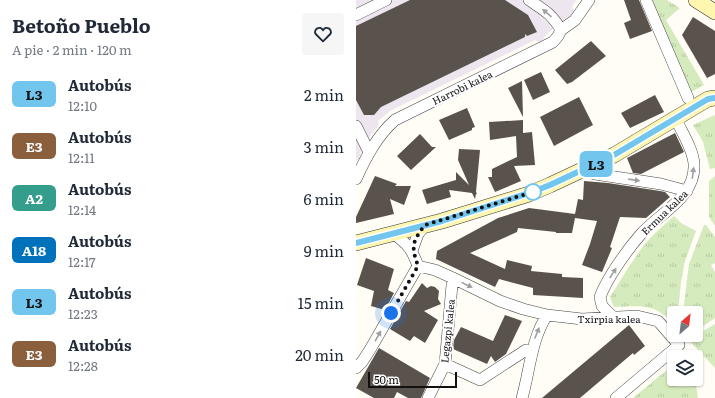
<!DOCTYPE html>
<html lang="es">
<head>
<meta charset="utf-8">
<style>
	body { margin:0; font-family:Literata,serif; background:#f6f6f7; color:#1f2937; height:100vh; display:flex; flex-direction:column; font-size:15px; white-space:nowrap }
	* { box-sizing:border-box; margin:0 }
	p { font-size:13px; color:#747a83 }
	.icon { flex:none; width:22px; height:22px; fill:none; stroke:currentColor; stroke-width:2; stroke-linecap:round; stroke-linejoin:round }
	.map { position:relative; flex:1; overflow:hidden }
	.sheet { display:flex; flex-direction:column; background:#fff; width:356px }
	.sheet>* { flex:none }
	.badge { padding:0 8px; border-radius:6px; font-size:14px; line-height:26px }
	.needle { width:26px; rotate:28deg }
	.buttons { position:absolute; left:311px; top:306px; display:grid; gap:8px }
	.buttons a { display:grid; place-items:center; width:36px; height:36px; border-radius:4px; background:#fff; box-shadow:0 1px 3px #0004; font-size:20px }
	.scale { position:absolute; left:12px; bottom:10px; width:89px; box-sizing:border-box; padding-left:4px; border:2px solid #111; border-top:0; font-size:11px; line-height:14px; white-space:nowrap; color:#111; -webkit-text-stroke:3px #fff; paint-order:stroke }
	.you { position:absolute; width:20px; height:20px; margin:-10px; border:3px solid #fff; border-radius:50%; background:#1a73e8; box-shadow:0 0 0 6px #1a73e833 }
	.map>.badge { position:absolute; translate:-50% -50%; box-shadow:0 0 0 2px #fff }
	.round { display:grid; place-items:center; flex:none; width:42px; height:42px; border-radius:4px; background:#f6f6f7 }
	.summary { display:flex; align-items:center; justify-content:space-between; height:68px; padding:0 12px }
	h1 { font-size:19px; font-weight:700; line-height:30px }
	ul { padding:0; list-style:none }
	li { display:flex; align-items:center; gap:12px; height:52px; padding:0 12px }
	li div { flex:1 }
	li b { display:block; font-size:15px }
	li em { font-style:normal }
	li .badge { min-width:44px; font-weight:700; text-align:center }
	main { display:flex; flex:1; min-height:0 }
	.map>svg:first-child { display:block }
	.industrial { fill:#eee6ef }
	.grass { fill:url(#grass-tufts) }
	.building { fill:#5a524d }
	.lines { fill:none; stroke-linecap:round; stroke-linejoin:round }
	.street-casing { stroke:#444; stroke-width:12 }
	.secondary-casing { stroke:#333; stroke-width:16 }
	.street { stroke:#fff; stroke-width:11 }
	.secondary { stroke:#fff6b0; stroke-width:15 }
	.oneway { fill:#a0a0a0 }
	.line-casing { stroke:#fff; stroke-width:9 }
	.line { stroke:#72c6ee; stroke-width:6 }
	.walk { stroke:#111; stroke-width:4; stroke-dasharray:0 7.2 }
	.stop-dot { fill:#fff; stroke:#72c6ee; stroke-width:2 }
	.labels { text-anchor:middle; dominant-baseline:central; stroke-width:4; stroke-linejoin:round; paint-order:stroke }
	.street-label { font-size:10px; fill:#111; stroke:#fff }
</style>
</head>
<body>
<main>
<section class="sheet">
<div class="summary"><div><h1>Betoño Pueblo</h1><p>A pie · 2 min · 120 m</p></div><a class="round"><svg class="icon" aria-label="heart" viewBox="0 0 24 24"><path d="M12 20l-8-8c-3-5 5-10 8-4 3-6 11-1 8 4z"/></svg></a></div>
<ul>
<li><span class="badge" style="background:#72c6ee;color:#111">L3</span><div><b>Autobús</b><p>12:10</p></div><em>2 min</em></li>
<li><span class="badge" style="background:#8b5e3c;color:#fff">E3</span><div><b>Autobús</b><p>12:11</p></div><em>3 min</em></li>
<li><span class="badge" style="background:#349d8b;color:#fff">A2</span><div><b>Autobús</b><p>12:14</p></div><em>6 min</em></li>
<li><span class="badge" style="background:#0072bc;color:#fff">A18</span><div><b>Autobús</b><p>12:17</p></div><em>9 min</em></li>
<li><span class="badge" style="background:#72c6ee;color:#111">L3</span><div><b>Autobús</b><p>12:23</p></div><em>15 min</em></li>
<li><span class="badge" style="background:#8b5e3c;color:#fff">E3</span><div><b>Autobús</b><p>12:28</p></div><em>20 min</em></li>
</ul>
</section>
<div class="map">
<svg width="359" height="398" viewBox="0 0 359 398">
	<defs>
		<pattern id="grass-tufts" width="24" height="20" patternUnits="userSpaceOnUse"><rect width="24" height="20" fill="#d5ebbd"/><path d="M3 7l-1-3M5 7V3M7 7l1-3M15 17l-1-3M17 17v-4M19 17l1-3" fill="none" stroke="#b6c8a1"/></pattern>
	</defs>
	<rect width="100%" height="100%" fill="#fffdf5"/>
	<path class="industrial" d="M0 0H220L216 7 218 11 215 15 210 18 190 35 186 41 183 42 179 40 34 111 22 121 23 125 16 133 5 152 3 159 0 160Z"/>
	<path class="grass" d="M293 0H311L324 8 310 20 348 85 334 93Z
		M359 115V168L354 169 347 142 337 125Z
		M359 176V226L353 217V181Z
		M318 216 325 223 340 231 329 261 325 282 322 313H318V323C297 303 285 306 258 307L254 297 272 268 288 245 297 235Z
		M348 225H350L359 237V263L355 265 359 272V318L340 331V313H327L333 264Z
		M359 324V368L331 338 342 334Z
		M318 364V379H339L342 398H277Z"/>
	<path class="building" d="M54 0H149L172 15 181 32 171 36 169 34V37L25 107 18 115H8L0 100V26Z
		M268 0H283L296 31 274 39 268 23 275 20Z
		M337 17 359 31V74L351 78 326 35Z
		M235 41 250 56 216 82 211 84 199 70Z
		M185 72 194 92 177 100 168 80Z
		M166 81 167 117 152 88Z
		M299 95 308 112 274 128 265 113Z
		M223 97 237 125 198 146 184 117Z
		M111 108 119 127 116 128V130L93 140 83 120Z
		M167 120V133L176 132 179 165 158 166 165 181 139 192 132 177H136V169L161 157 160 136 134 140 133 122Z
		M319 133 328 152 285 174 277 173 271 158Z
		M64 134 76 147H80L55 170 41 156Z
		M103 149 124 150 120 192 121 194H120L119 199 116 193 93 190 95 197 71 204 66 190 100 180V172L113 185 102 160Z
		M19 176 41 184 39 186H55L48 205 34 199 38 214 0 223V217Z
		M228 181 252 183 304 191 309 192 314 197 290 218 264 217 254 247 256 248 246 272 226 265 234 244 241 221 219 218 216 233H200V232L162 228 161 232 114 253 149 269 151 260 176 266 175 271 206 274V277L227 278V298L177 295V288L143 279 139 287 80 259 81 251 142 218 173 208 219 214 222 199 227 200Z
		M10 258 38 269 32 290 38 293 29 310 15 306 18 291 1 285Z
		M66 283 71 288 75 286 79 287 83 291 82 299 85 304 68 311 82 320 69 343 58 336 54 341 34 329 50 301 53 302Z
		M149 315 166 321 150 354 139 362 135 356 131 364 97 349 98 340 105 327 137 341Z
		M273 325 289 346 278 355 277 353 224 398H186Z
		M23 348 74 378 65 398H52L41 392 38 398H18L0 388Z"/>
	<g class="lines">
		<defs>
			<path id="street" d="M173 0C188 10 196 14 205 30
				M290 0 332 98
				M0 15 30 0
				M0 126 13 152
				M226 171 239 174 305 184 331 191
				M0 179C10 157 21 136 39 120L197 42 202 36 205 30 219 20 233 0
				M56 251 62 234 69 225
				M62 266 79 270 97 278 144 301 167 309 191 315 226 319 281 316 302 321 323 345 260 398
				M257 317 246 306 244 297C251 278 271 250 285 234 305 212 340 197 338 164 337 149 326 133 320 119
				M89 364 124 380 170 350
				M0 368 6 362 15 348 62 266C55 247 52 245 37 233
				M72 398 89 364 96 285
				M166 398C174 370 175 340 191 315"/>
			<path id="secondary" d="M340 0 359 12
				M0 243 86 221 173 194 194 185 258 155 352 99 359 98"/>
		</defs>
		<use href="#street" class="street-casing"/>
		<use href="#secondary" class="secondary-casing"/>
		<use href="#street" class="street"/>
		<use href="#secondary" class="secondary"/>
	</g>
	<defs><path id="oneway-solid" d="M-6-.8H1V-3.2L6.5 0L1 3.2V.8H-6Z"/></defs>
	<g class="oneway">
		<use href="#oneway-solid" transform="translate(191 13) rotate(-140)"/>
		<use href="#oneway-solid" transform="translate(337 173) rotate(-83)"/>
		<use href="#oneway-solid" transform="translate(278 180) rotate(8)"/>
		<use href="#oneway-solid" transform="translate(257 273) rotate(-57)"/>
		<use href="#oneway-solid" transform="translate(111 285) rotate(26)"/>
		<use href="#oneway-solid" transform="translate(181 333) rotate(-68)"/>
		<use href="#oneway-solid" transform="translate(22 336) rotate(-61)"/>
	</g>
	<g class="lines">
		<defs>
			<path id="line" d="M0 243 86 221 176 192 194 185 258 155 352 99 359 98"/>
		</defs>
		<use href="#line" class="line-casing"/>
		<use href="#line" class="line"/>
		<path class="walk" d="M35 313 62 266C55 246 56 242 69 225L177 192"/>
	</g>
	<circle class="stop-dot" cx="177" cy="192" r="8"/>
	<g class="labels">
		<g class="street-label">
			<text transform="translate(106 87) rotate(-26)">Harrobi kalea</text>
			<text transform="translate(308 212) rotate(-44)">Ermua kalea</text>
			<text x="253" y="318">Txirpia kalea</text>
			<text transform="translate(91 331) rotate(-84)">Legazpi kalea</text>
		</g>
	</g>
</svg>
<div class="buttons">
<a><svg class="needle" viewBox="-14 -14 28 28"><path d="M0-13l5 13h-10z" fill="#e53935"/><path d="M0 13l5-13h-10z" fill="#747a83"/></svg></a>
<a><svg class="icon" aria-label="layers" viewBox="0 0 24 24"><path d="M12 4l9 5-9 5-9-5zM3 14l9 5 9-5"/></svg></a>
</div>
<div class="scale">50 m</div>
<div class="you" style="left:35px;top:313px"></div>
<b class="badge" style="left:240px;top:164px;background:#72c6ee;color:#111">L3</b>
</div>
</main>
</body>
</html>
